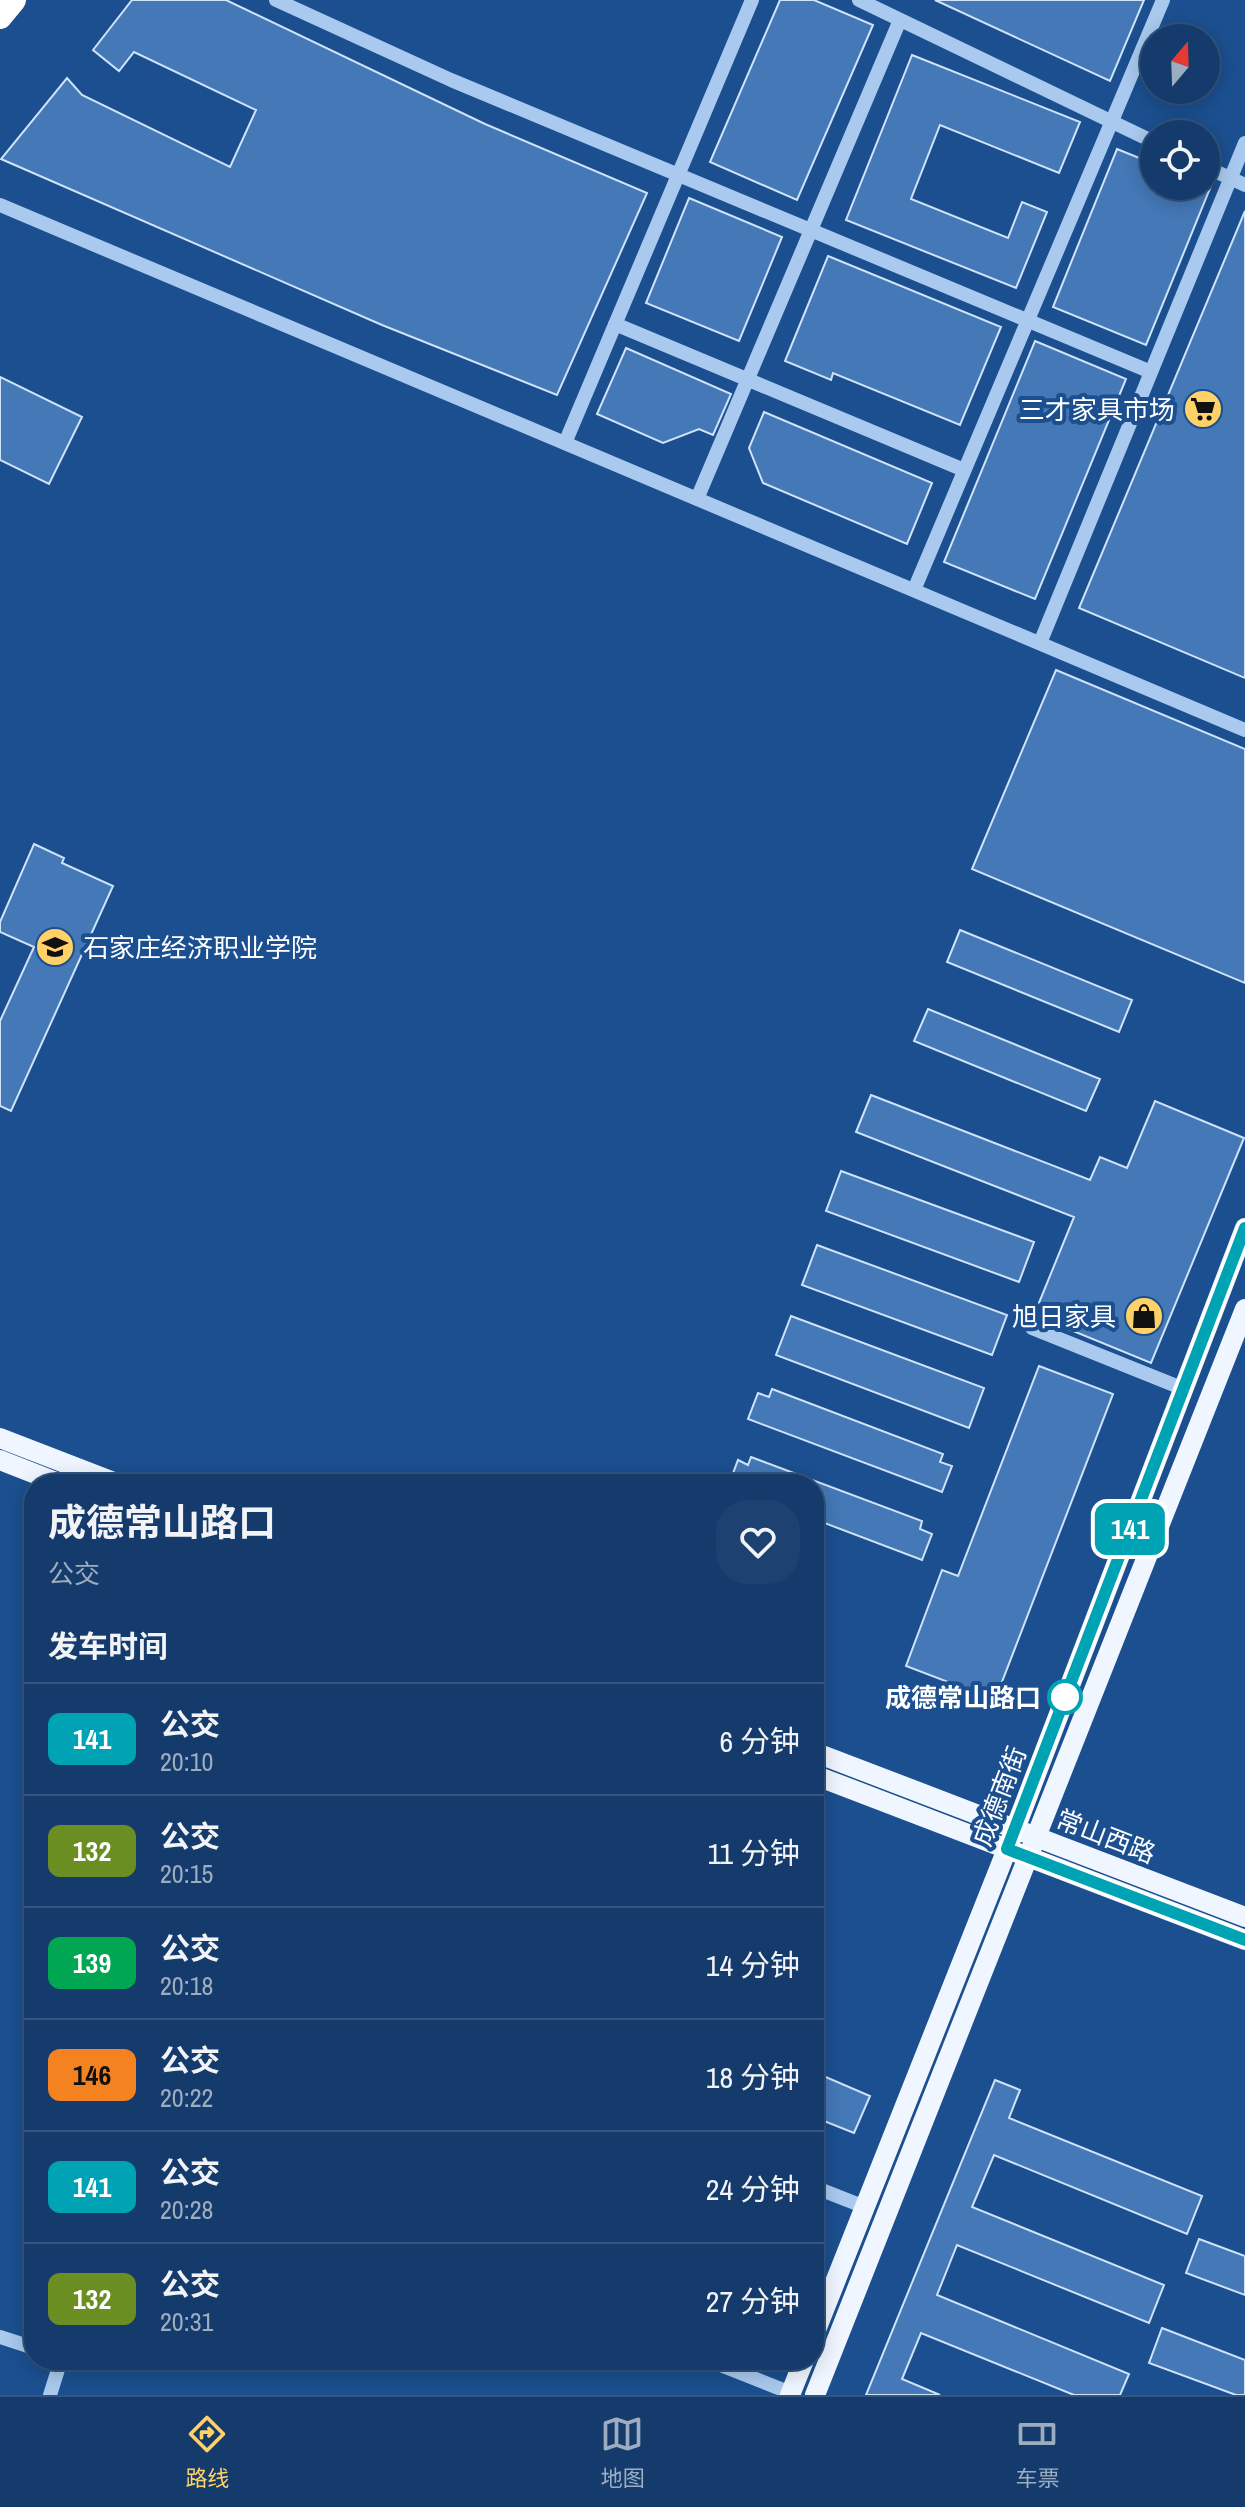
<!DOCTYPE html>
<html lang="zh">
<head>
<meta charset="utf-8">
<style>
	body { margin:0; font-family:"Archivo Narrow","Noto Sans SC",sans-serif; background:#1d4271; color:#f1f3f6; height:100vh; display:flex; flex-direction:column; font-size:30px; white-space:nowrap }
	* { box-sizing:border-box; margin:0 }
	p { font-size:26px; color:#9dadc1 }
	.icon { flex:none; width:44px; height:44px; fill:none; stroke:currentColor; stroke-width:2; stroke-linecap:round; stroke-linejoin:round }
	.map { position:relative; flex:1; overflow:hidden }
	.drawer { position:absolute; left:24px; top:1474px; width:800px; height:896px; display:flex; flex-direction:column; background:#143b6b; border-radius:32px; box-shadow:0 4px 20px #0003,0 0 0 2px #33557e }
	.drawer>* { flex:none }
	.badge { padding:0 16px; border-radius:12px; font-size:28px; line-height:52px }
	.needle { width:52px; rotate:19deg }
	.fabs { position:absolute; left:1140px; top:24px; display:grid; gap:16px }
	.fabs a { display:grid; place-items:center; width:80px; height:80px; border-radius:50%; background:#143b6b; box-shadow:0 4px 20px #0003,0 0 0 2px #33557e; font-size:40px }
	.map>.badge { position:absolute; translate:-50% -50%; box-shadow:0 0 0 4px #fff }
	h2 { padding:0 24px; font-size:30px; line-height:72px }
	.round { display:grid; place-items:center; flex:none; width:84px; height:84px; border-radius:32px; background:#1d4271 }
	.head { display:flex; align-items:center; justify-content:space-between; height:136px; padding:0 24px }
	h1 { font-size:38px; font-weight:700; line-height:60px }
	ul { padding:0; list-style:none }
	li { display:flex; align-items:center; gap:24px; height:112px; padding:0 24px; border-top:2px solid #33557e }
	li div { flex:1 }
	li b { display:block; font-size:30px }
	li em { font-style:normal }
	li .badge { min-width:88px; font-weight:700; text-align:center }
	.tab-bar { display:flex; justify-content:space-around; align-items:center; height:112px; border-top:2px solid #33557e; background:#143b6b; font-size:22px; color:#9dadc1 }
	.tab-bar a { display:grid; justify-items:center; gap:4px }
	.tab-bar .active { color:#ffd166 }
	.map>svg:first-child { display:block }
	.building { fill:#4478b7; stroke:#cfe3fa; stroke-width:2 }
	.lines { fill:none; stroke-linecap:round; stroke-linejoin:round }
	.minor { stroke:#a9c9ee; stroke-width:14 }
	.major { stroke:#f0f6ff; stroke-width:20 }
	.highway { stroke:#fff; stroke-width:24 }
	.line-casing { stroke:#fff; stroke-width:18 }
	.line { stroke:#00a3b4; stroke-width:12 }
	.stop-dot { fill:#fff; stroke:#00a3b4; stroke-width:4 }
	.labels { text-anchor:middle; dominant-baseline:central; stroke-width:8; stroke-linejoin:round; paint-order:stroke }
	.poi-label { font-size:26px; fill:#fff; stroke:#1b4f8f; text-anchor:end }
	.stop-label { font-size:26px; font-weight:bold; fill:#fff; stroke:#1b4f8f; text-anchor:end }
	.street-label { font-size:26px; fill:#fff; stroke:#1b4f8f }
</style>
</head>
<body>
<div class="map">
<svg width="1245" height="2395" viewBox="0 0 1245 2395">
	<rect width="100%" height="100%" fill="#1b4f8f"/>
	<path class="building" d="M132 0H226L485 124 647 193 557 395 382 325 1 159 67 78 82 95 230 167 256 110 134 52 119 71 93 50Z
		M780 0H814L873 25 797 200 710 162Z
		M935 0H1144L1110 81Z
		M912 55 1080 122 1059 173 940 125 911 199 1008 238 1022 202 1047 212 1016 288 846 220Z
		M1117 149 1154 164V186H1211L1146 345 1053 307Z
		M689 198 782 237 739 341 646 303Z
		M1245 211V678L1079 608Z
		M828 256 1001 327 960 425 833 373 831 380 785 361Z
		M1035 341 1126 379 1035 599 944 562Z
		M626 348 731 394 713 435 699 429 663 443 597 414Z
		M0 377 82 417 49 484 0 460Z
		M764 412 932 483 907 544 763 483 749 448Z
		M1056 670 1245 749V983L972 869Z
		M34 844 64 858 62 863 113 886 11 1111 0 1106V1021L34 947 0 932V922Z
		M960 930 1132 1000 1119 1032 947 962Z
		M928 1009 1100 1079 1086 1111 914 1041Z
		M871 1095 1090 1180 1100 1157 1127 1168 1155 1101 1244 1138 1151 1363 1034 1315 1074 1217 856 1132Z
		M841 1171 1034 1242 1019 1282 826 1211Z
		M817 1245 1007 1315 992 1355 802 1285Z
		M791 1316 984 1388 969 1428 776 1355Z
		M1039 1366 1113 1394 995 1700 906 1666 942 1570 958 1576Z
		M772 1389 943 1454 940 1462 952 1466 942 1492 748 1419 758 1393 769 1397Z
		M751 1457 922 1521 920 1529 932 1534 922 1560 814 1519V1484H729L738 1460 748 1465Z
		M814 2072 870 2096 854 2133 814 2117Z
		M995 2080 1020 2090 1009 2118 1202 2196 1187 2234 994 2155 972 2207 1164 2285 1149 2323 957 2245 937 2295 1129 2374 1120 2395H1074L921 2333 902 2379 940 2395H866Z
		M1199 2239 1245 2256V2295L1186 2273Z
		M1162 2328 1245 2360V2395H1236L1149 2363Z"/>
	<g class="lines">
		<path class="minor" d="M276 0 451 80 1151 372
			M859 0 1154 142
			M1206 167 1245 185
			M0 205 1245 730
			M615 324 964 470
			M565 443 752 0
			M697 499 900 20
			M914 590 1163 0
			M1040 643 1245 143
			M1032 1328 1184 1389
			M814 2187 865 2207
			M0 2337 34 2348
			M708 2360 791 2393
			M50 2395 61 2360"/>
		<path class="major" d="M0 1438 119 1484
			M0 1460 61 1484
			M814 1752 1245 1917
			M814 1775 1245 1940
			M814 2335 1015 1829 1245 1228
			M790 2395 804 2360
			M815 2395 1245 1309"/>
		<path class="highway" d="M0 17 14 0"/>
	</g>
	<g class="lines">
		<defs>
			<path id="line" d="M1245 1228 1007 1849 1245 1940"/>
		</defs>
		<use href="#line" class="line-casing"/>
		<use href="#line" class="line"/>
	</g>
	<defs>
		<symbol id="supermarket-disc" viewBox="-11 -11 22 22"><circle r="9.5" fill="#ffd166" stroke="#1b4f8f"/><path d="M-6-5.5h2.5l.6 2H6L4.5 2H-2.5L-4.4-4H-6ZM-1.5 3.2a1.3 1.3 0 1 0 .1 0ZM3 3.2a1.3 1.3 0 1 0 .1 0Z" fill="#111"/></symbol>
		<symbol id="university-disc" viewBox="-11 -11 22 22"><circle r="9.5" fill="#ffd166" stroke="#1b4f8f"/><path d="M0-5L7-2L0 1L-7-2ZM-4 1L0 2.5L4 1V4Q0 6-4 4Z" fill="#111"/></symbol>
		<symbol id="shop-disc" viewBox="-11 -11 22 22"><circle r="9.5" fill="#ffd166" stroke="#1b4f8f"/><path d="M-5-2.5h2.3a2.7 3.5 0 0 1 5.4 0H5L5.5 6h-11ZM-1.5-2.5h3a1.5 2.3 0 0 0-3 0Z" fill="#111"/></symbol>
	</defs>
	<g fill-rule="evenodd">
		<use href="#supermarket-disc" x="1181" y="387" width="44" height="44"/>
		<use href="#university-disc" x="33" y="925" width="44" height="44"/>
		<use href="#shop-disc" x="1122" y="1294" width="44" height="44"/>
	</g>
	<circle class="stop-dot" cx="1065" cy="1697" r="16"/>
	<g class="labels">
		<g class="poi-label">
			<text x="1175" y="409">三才家具市场</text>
			<text x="83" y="947" text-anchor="start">石家庄经济职业学院</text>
			<text x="1116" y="1316">旭日家具</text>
		</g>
		<g class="stop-label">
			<text x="1041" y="1697">成德常山路口</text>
		</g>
		<g class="street-label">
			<text transform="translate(999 1796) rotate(-69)">成德南街</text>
			<text transform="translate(1106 1836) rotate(21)">常山西路</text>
		</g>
	</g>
</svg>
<div class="fabs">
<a><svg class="needle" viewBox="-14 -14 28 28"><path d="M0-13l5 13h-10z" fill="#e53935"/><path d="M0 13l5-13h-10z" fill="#9dadc1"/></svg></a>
<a><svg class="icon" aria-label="locate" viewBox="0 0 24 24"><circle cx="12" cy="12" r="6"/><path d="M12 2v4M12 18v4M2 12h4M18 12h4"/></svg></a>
</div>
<b class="badge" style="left:1130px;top:1529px;background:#00a3b4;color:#fff">141</b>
<section class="drawer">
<div class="head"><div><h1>成德常山路口</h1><p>公交</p></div><a class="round"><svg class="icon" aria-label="heart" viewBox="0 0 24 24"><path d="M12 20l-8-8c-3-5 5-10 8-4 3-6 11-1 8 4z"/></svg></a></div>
<h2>发车时间</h2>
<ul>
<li><span class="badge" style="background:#00a3b4;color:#fff">141</span><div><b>公交</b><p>20:10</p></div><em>6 分钟</em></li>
<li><span class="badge" style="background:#6b8e23;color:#fff">132</span><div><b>公交</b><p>20:15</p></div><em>11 分钟</em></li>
<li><span class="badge" style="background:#00a651;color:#fff">139</span><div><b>公交</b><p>20:18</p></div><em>14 分钟</em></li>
<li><span class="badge" style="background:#f58220;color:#111">146</span><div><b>公交</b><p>20:22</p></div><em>18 分钟</em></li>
<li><span class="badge" style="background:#00a3b4;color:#fff">141</span><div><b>公交</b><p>20:28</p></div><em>24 分钟</em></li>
<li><span class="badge" style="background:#6b8e23;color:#fff">132</span><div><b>公交</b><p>20:31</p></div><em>27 分钟</em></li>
</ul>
</section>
</div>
<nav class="tab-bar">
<a class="active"><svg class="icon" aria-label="directions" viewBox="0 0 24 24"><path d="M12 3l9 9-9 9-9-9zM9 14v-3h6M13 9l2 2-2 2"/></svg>路线</a>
<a><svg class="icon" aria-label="map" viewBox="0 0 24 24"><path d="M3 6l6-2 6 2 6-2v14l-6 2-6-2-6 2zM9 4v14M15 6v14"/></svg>地图</a>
<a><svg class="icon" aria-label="tickets" viewBox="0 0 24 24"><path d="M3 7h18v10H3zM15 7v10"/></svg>车票</a>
</nav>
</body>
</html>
